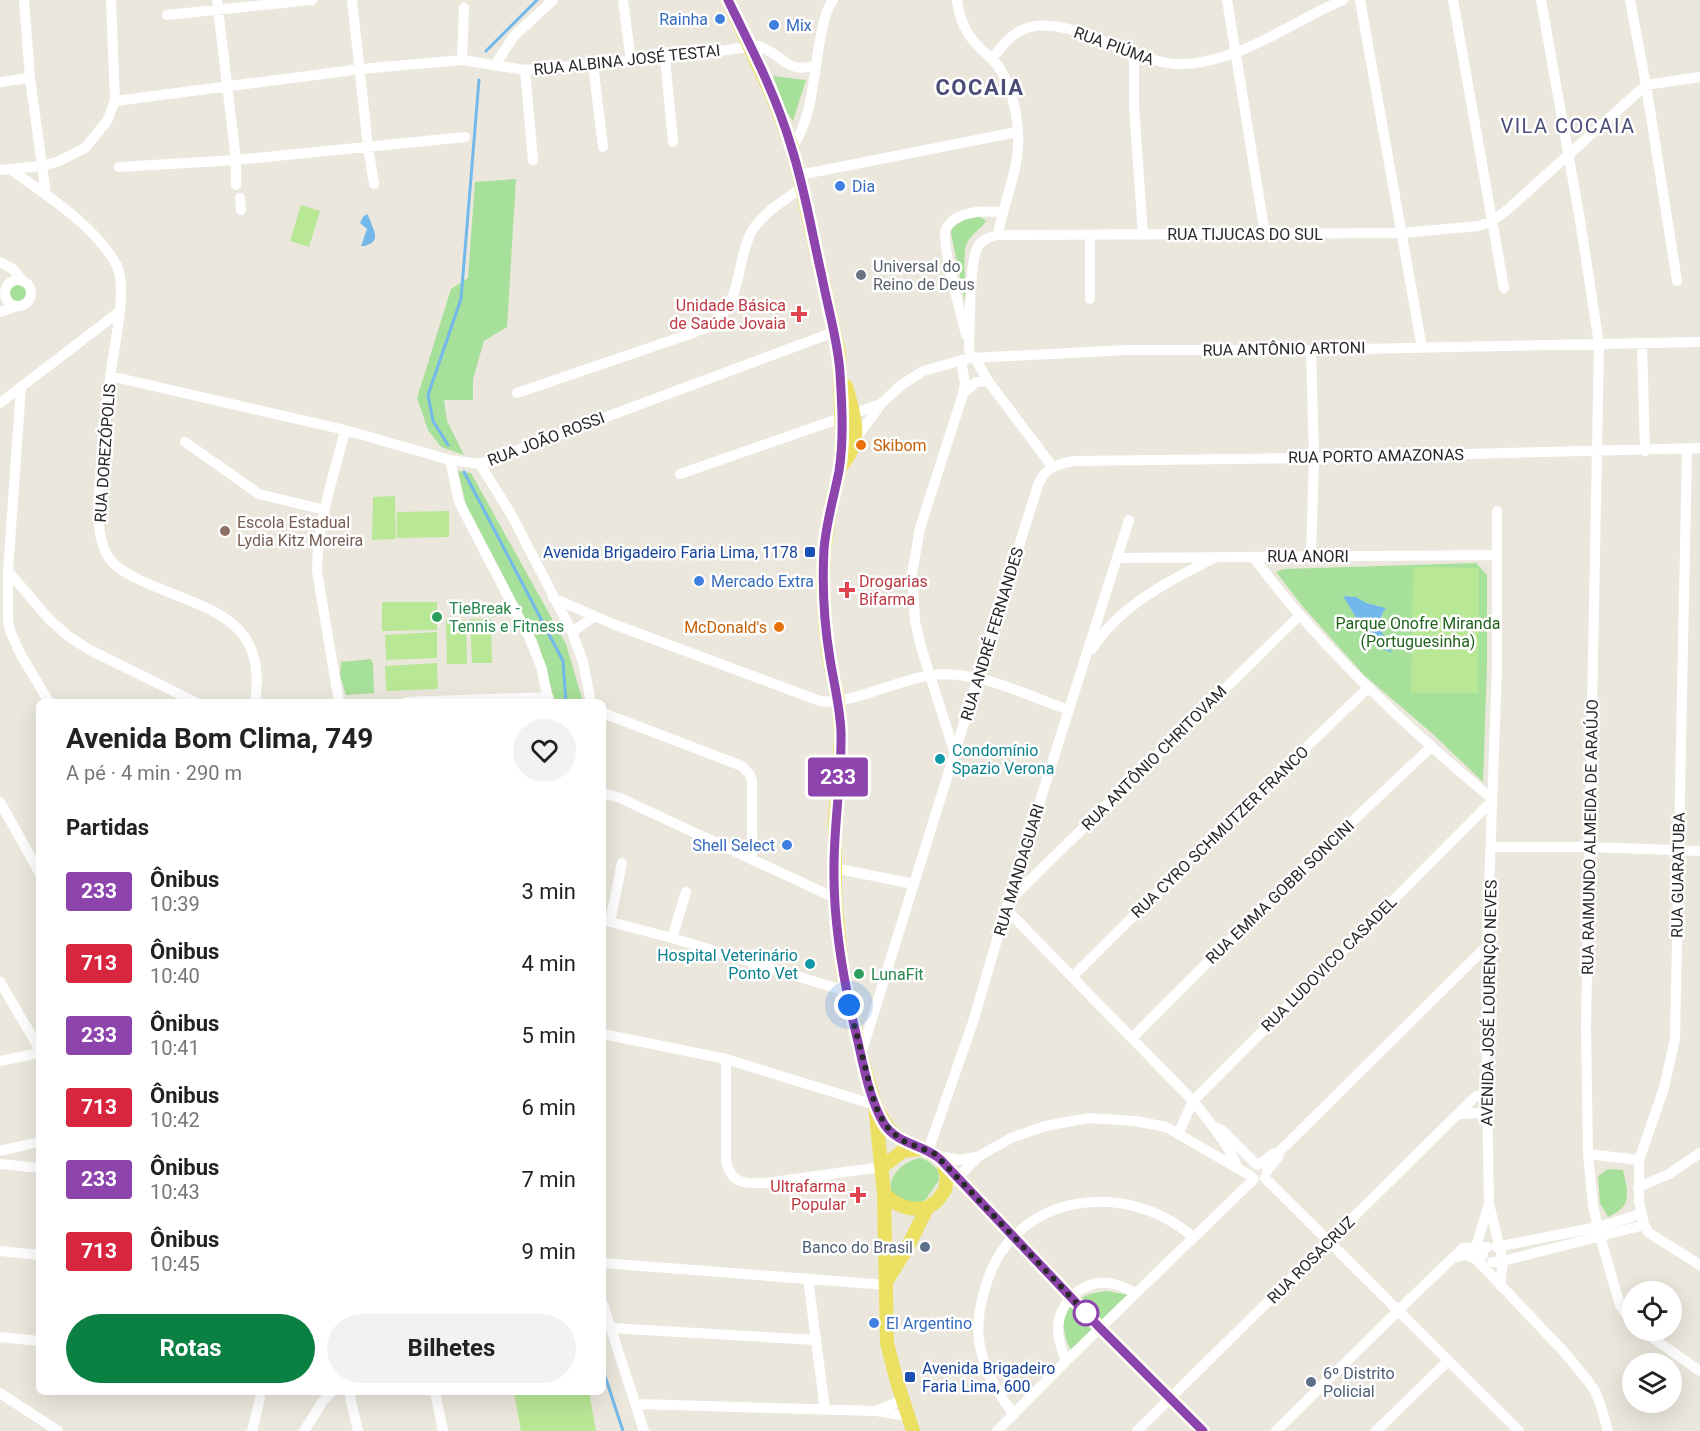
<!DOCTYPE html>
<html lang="pt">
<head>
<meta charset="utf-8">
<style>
	body { margin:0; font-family:Roboto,sans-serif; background:#f2f2f2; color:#222; height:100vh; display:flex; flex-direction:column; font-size:22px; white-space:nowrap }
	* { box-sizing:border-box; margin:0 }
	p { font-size:20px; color:#767676 }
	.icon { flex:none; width:33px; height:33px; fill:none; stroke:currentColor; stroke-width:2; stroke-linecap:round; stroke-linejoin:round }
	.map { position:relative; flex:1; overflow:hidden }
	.details { position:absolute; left:36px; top:699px; width:570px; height:696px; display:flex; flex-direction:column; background:#fff; border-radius:9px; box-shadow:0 6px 24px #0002 }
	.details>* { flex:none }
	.badge { padding:0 12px; border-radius:4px; font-size:21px; line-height:39px }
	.controls { position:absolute; left:1622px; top:1281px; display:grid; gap:12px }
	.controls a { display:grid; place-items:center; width:60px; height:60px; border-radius:50%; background:#fff; box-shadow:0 6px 24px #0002; font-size:30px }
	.you { position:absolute; width:30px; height:30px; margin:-15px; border:4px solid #fff; border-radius:50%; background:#1a73e8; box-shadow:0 0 0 9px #1a73e833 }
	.map>.badge { position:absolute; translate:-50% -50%; box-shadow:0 0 0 3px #fff }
	h2 { padding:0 30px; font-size:22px; line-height:54px }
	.round { display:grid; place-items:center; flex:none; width:63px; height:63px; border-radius:32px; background:#f2f2f2 }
	.headline { display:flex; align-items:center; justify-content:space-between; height:102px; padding:0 30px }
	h1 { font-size:28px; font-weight:700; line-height:45px }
	.primary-button { display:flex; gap:12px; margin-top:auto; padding:12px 30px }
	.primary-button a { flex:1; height:69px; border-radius:36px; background:#0b8043; color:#fff; font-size:24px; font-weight:700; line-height:69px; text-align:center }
	.primary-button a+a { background:#f2f2f2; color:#222 }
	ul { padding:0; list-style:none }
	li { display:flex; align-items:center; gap:18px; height:72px; padding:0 30px }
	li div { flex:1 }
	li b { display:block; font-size:22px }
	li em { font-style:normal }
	li .badge { min-width:66px; font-weight:700; text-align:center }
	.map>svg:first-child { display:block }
	.green { fill:#a7e09a }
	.pitch { fill:#b8e796 }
	.water { fill:#72b8ea }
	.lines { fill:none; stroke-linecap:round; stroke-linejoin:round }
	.stream { stroke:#72b8ea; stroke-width:3 }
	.minor { stroke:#fff; stroke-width:10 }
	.major { stroke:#ebe061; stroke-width:14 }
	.line-casing { stroke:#fff; stroke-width:14 }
	.line { stroke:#8e44ad; stroke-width:9 }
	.walk { stroke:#292929; stroke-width:6; stroke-dasharray:0 10.8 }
	.shop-dot { fill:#3f7fe0; stroke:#fff; stroke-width:2 }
	.worship-dot { fill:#6b7280; stroke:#fff; stroke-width:2 }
	.health-dot { fill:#e0444e; stroke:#fff; stroke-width:2 }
	.food-dot { fill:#e8710a; stroke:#fff; stroke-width:2 }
	.education-dot { fill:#8d6e63; stroke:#fff; stroke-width:2 }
	.transit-dot { fill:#1a4fb4; stroke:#fff; stroke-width:2 }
	.leisure-dot { fill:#2e9e5b; stroke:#fff; stroke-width:2 }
	.culture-dot { fill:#0f9aa8; stroke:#fff; stroke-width:2 }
	.service-dot { fill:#5c6f8a; stroke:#fff; stroke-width:2 }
	.stop-dot { fill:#fff; stroke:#8e44ad; stroke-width:3 }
	.labels { text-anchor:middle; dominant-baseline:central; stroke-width:5; stroke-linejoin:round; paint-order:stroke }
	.shop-label { font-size:16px; fill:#366cbe; stroke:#fff; text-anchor:start }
	.street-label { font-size:16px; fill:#292929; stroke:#fff }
	.worship-label { font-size:16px; fill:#5b616d; stroke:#fff; text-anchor:start }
	.health-label { font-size:16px; fill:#be3a42; stroke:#fff; text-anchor:end }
	.food-label { font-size:16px; fill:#c56008; stroke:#fff; text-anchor:start }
	.education-label { font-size:16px; fill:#785e54; stroke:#fff; text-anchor:start }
	.transit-label { font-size:16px; fill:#164399; stroke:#fff; text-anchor:end }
	.leisure-label { font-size:16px; fill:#27864d; stroke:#fff; text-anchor:start }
	.park-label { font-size:16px; fill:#20631c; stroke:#fff }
	.culture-label { font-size:16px; fill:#0d838f; stroke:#fff; text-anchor:start }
	.service-label { font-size:16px; fill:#4e5e75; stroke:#fff; text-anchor:end }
	.quarter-label { font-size:20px; letter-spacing:1.5px; fill:#4b4d78; stroke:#fff }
	.district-label { font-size:22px; font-weight:bold; letter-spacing:1.5px; fill:#4b4d78; stroke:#fff }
</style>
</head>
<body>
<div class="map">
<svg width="1700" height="1431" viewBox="0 0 1700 1431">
	<rect width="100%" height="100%" fill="#ebe7dc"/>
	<path class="green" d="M773 76 806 80 793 121 786 111Z
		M516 179 507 327 484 341 473 379V400H444L447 421 464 455 441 447 428 430 417 398 451 289 468 278 475 182Z
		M980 217 986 221C981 229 972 233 967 243 962 252 966 293 966 306L950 228 967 218Z
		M5 293a13 13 0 1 1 26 0a13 13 0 1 1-26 0Z
		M458 471 471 473 566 644 583 702H555L538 642 466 505Z
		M1476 563 1487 575V665L1483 782 1434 735 1364 675 1304 608 1276 572 1284 569Z
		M371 659 373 664 374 693 346 695 340 675 341 662Z
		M920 1158 928 1161 938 1170 939 1180 926 1199 918 1205C913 1205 907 1205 903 1203 876 1189 898 1162 920 1158Z
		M1608 1169 1623 1170C1628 1193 1633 1206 1608 1217L1600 1203 1598 1176Z
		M1106 1291 1129 1295 1071 1350C1053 1316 1070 1295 1106 1291Z"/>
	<path class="pitch" d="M301 205 320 211 309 247 290 241Z
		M395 496 396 539 372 540 373 497Z
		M449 511V537L397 538V512Z
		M1413 567 1479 568 1478 693H1411Z
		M382 602H437V630L382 631Z
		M470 619H491L492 663H472Z
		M446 620H466L467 664H447Z
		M437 632V658L386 660 385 635Z
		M437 663 438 689 386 691 385 666Z
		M514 1392H589L596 1431H521Z"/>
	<path class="water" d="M367 214C369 217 370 220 371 223 375 234 380 241 365 246H361L367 229 360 223 363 217Z
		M1343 596 1356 597 1366 603 1386 608C1374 623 1384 637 1392 653L1372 644Z"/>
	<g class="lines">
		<path class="stream" d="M486 51 537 0
			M448 445 433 421 428 395 461 299 479 80
			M464 472 563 661 566 702
			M603 1370 623 1431"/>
		<path class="minor" d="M24 0 30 78 46 195
			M217 0 236 160V185
			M352 0 368 147 374 184
			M623 0 631 62
			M957 0C959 19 967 36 981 49 988 56 995 60 1000 69 1015 93 1021 130 1017 158 1013 184 1002 209 998 235
			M1227 0 1265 234
			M1360 0 1422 348
			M1453 0 1504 288
			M1541 0 1580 220 1599 344 1586 1026 1588 1154 1593 1205 1599 1233 1620 1305 1632 1322
			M1630 0 1646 85 1677 281
			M167 15 312 0
			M1134 53V106L1143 235
			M665 58 673 142
			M992 58C1001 48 1009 36 1022 30 1064 9 1134 66 1183 64 1241 62 1291 22 1343 0
			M462 60 464 8
			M593 64 603 147
			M495 65 514 36 553 0
			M525 70 533 160
			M0 82 30 78
			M115 101 361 69 462 60 525 70 665 58 757 46C781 51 786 76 816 65
			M792 148C813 116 813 77 820 40 823 26 825 11 833 0
			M119 167 236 160 465 137
			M10 169C45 194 97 227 117 266 128 290 113 351 110 378 106 413 102 448 100 482 98 507 95 536 109 558 117 569 130 575 142 581 203 609 269 615 255 702
			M0 170 41 166 57 162 85 148 107 121 115 101 111 0
			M799 175 1017 132
			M240 198 241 210
			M1090 235V299
			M0 262 13 269 24 282
			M5 293a13 13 0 1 1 26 0a13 13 0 1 1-26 0Z
			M0 312 17 306
			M966 335C962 317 940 241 946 229 956 210 984 211 1002 212
			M1642 343 1645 451
			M1311 350 1314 458 1311 556
			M970 358 969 346C970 326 969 261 978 246 983 239 990 237 998 235L1403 233 1478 226 1491 222 1506 211 1646 85 1700 77
			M975 358 988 381 1052 466
			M110 376 345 430 450 460 480 464 834 332
			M21 387 8 571V620L10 631 21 655 49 702
			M517 393 690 334C697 331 705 329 711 325 741 305 736 267 749 237 758 215 784 201 802 187
			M963 394 976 382 988 381
			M0 403 119 312
			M854 441 881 404 900 386 923 371 970 358 1127 350H1311L1700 342
			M185 442 259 494 325 510
			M1687 449 1675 1039 1664 1088 1639 1160V1201L1644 1225 1649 1233 1700 1265
			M450 460 459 502 529 637 542 669 548 702
			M480 464 511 514 572 632 583 662 591 702
			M680 474 881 404
			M1497 511V666L1487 946V1094L1489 1204 1503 1261 1500 1285
			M1253 557C1268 576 1283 596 1299 614 1357 681 1424 742 1491 798
			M1118 558 1497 555
			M8 571 49 619 68 636 90 650 195 702
			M553 598 613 624 820 701C851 705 899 679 932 675 976 669 1028 696 1069 710
			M572 632 595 616
			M1092 649C1098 640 1105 631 1113 623 1141 595 1177 577 1212 559
			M339 702 317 571C317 523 334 476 345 430
			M406 702 548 697
			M603 713 742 766 750 775 752 781V860
			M954 751 921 647 915 621 912 574 920 528 963 394 965 383 961 360
			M603 793 620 798 835 898
			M0 802 39 872
			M1492 847H1590L1700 851
			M834 868 914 884
			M1011 899 1300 615
			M1006 909 1193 1101C1205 1116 1234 1151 1237 1168
			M603 920 672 938 846 991
			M610 922 622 863
			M672 938 686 892
			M1072 977 1224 826 1369 687
			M0 982 39 1048
			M603 1034 726 1059 875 1105
			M1132 1038 1284 886 1431 747
			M861 1054 1038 485C1045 468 1056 464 1074 461L1314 458 1700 448
			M726 1059V1161C731 1184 745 1184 765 1183L882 1167
			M0 1061 39 1053
			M1459 1114 1479 1113 1487 1123
			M1213 1126 1222 1130 1257 1165
			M1178 1134 1193 1101 1491 802
			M0 1151 39 1142
			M928 1151 973 1022 1008 902 1129 520
			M1588 1154 1639 1160
			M935 1155 958 1160 976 1157
			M0 1164 39 1168
			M1260 1164 1273 1154 1279 1152 1487 946
			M1267 1171 1278 1157 1279 1152
			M1265 1178 1519 1431
			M954 1181 979 1156 1011 1138 1045 1126 1089 1118 1135 1121 1166 1127 1251 1176
			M1638 1187 1669 1174 1700 1153
			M1496 1247 1598 1227 1641 1214
			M0 1251 39 1255
			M1483 1255 1476 1247 1489 1204
			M1454 1258 1466 1255 1476 1259 1566 1354 1588 1381 1595 1391 1601 1406 1608 1431
			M1492 1262 1503 1261 1644 1225
			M603 1263 886 1285
			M808 1279 825 1409
			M603 1304 644 1431
			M611 1328 815 1340
			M1641 1330 1700 1371
			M0 1337 39 1341
			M1066 1361C1062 1351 1058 1340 1058 1329 1059 1302 1082 1280 1109 1283 1118 1284 1127 1289 1136 1293
			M349 1392 358 1431
			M435 1392 443 1431
			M0 1393 58 1431
			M637 1404 876 1411 908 1416
			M876 1411 902 1400
			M1014 1415C998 1393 985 1373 980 1346 976 1328 979 1310 984 1292 1008 1194 1123 1176 1193 1237
			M252 1431 260 1398
			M304 1431 323 1401 332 1392
			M997 1431 1066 1361 1254 1179
			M1137 1431 1476 1096 1487 1094
			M1276 1431 1410 1299 1463 1248 1487 1247
			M1376 1431 1448 1361"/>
		<path class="major" d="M728 0 772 95 791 144 799 175 839 353 842 437 840 468 831 506 824 550 823 585 825 625 829 658 838 700 841 736 835 823V898L842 968 861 1056 875 1105 884 1194 887 1343 897 1382 913 1431
			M841 466C864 440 854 415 846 386
			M879 1112C887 1129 896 1139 914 1146 924 1150 932 1152 940 1159L1100 1328 1203 1431
			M882 1167 903 1151 920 1149
			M884 1194C897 1206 909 1211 927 1208
			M886 1282 907 1248 927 1208 937 1201 945 1190 947 1178 944 1166"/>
	</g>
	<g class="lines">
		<defs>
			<path id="line" d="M728 0C751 47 776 95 791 146 805 189 812 234 822 277 828 309 838 341 840 373 842 405 844 440 839 471 834 497 826 523 824 549 822 586 824 623 830 659 834 684 840 707 841 732 842 777 834 822 834 867 833 926 844 985 858 1042 864 1069 870 1100 884 1124 898 1145 923 1144 940 1159L1100 1328 1203 1431"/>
		</defs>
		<use href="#line" class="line-casing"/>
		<use href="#line" class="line"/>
		<path class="walk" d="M849 1005 875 1105 885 1125 901 1140 935 1154 1086 1313"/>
	</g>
	<g class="shop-dot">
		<circle cx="720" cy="19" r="6"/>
		<circle cx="774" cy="25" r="6"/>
		<circle cx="840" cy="186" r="6"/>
		<circle cx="699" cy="581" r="6"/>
		<circle cx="787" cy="845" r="6"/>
		<circle cx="874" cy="1323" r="6"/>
	</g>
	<circle class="worship-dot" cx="861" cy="275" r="6"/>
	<g class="health-dot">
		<path d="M796 305h6v6h6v6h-6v6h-6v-6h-6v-6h6z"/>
		<path d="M844 581h6v6h6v6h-6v6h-6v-6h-6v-6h6z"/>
		<path d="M855 1186h6v6h6v6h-6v6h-6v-6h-6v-6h6z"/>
	</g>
	<g class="food-dot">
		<circle cx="861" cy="445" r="6"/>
		<circle cx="779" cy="627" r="6"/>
	</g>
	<circle class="education-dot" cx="225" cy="531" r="6"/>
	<g class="transit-dot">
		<rect x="804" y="546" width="12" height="12" rx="3"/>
		<rect x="904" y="1371" width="12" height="12" rx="3"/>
	</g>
	<g class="leisure-dot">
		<circle cx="437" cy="617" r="6"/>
		<circle cx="859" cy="974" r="6"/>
	</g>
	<g class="culture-dot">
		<circle cx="940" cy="759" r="6"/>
		<circle cx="810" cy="964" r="6"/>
	</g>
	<g class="service-dot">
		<circle cx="925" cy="1247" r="6"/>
		<circle cx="1311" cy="1382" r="6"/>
	</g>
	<circle class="stop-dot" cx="1086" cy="1313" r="12"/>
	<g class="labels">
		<g class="shop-label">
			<text x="708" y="19" text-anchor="end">Rainha</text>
			<text x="786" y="25">Mix</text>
			<text x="852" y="186">Dia</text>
			<text x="711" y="581">Mercado Extra</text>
			<text x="775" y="845" text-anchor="end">Shell Select</text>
			<text x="886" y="1323">El Argentino</text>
		</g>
		<g class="street-label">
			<text transform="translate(1114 46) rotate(20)">RUA PIÚMA</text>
			<text transform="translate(627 60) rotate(-6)">RUA ALBINA JOSÉ TESTAI</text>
			<text x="1245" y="234">RUA TIJUCAS DO SUL</text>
			<text transform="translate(1284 349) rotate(-1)">RUA ANTÔNIO ARTONI</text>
			<text transform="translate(546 439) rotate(-21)">RUA JOÃO ROSSI</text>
			<text transform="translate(105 453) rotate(-86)">RUA DOREZÓPOLIS</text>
			<text transform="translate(1376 456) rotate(-1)">RUA PORTO AMAZONAS</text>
			<text x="1308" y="556">RUA ANORI</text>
			<text transform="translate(992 634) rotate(-73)">RUA ANDRÉ FERNANDES</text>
			<text transform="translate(1154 758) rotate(-45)">RUA ANTÔNIO CHRITOVAM</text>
			<text transform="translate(1220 832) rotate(-44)">RUA CYRO SCHMUTZER FRANCO</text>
			<text transform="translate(1590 837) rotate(-89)">RUA RAIMUNDO ALMEIDA DE ARAÚJO</text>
			<text transform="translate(1019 870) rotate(-73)">RUA MANDAGUARI</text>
			<text transform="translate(1678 875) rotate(-89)">RUA GUARATUBA</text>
			<text transform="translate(1280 892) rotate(-44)">RUA EMMA GOBBI SONCINI</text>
			<text transform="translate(1329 964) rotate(-45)">RUA LUDOVICO CASADEL</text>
			<text transform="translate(1489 1003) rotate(-89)">AVENIDA JOSÉ LOURENÇO NEVES</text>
			<text transform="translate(1311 1260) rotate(-45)">RUA ROSACRUZ</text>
		</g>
		<g class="worship-label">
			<text x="873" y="266">Universal do<tspan x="873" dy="18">Reino de Deus</tspan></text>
		</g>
		<g class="health-label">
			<text x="786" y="305">Unidade Básica<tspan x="786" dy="18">de Saúde Jovaia</tspan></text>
			<text x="859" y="581" text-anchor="start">Drogarias<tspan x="859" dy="18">Bifarma</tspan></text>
			<text x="846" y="1186">Ultrafarma<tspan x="846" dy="18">Popular</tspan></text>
		</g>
		<g class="food-label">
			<text x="873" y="445">Skibom</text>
			<text x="767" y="627" text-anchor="end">McDonald's</text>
		</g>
		<g class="education-label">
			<text x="237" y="522">Escola Estadual<tspan x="237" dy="18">Lydia Kitz Moreira</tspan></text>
		</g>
		<g class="transit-label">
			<text x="798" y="552">Avenida Brigadeiro Faria Lima, 1178</text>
			<text x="922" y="1368" text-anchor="start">Avenida Brigadeiro<tspan x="922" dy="18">Faria Lima, 600</tspan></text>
		</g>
		<g class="leisure-label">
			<text x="449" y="608">TieBreak -<tspan x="449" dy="18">Tennis e Fitness</tspan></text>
			<text x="871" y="974">LunaFit</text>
		</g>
		<g class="park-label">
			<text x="1418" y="623">Parque Onofre Miranda<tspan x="1418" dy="18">(Portuguesinha)</tspan></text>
		</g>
		<g class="culture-label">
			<text x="952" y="750">Condomínio<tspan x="952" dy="18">Spazio Verona</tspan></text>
			<text x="798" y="955" text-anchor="end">Hospital Veterinário<tspan x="798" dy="18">Ponto Vet</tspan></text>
		</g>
		<g class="service-label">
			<text x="913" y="1247">Banco do Brasil</text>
			<text x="1323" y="1373" text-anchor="start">6º Distrito<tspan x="1323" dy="18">Policial</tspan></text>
		</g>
		<g class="quarter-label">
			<text x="1568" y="126">VILA COCAIA</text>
		</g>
		<g class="district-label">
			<text x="980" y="87">COCAIA</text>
		</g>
	</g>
</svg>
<div class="controls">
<a><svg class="icon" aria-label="locate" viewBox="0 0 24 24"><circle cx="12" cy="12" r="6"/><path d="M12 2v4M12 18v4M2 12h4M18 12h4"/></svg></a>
<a><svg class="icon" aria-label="layers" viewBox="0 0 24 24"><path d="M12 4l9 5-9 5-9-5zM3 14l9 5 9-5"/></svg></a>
</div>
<div class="you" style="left:849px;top:1005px"></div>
<b class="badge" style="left:838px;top:777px;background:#8e44ad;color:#fff">233</b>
<section class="details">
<div class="headline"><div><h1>Avenida Bom Clima, 749</h1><p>A pé · 4 min · 290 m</p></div><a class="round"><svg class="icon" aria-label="heart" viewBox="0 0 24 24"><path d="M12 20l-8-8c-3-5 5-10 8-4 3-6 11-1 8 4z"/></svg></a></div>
<h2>Partidas</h2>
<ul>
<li><span class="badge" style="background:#8e44ad;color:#fff">233</span><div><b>Ônibus</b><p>10:39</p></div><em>3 min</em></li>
<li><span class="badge" style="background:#d7263d;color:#fff">713</span><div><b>Ônibus</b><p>10:40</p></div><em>4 min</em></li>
<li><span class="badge" style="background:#8e44ad;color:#fff">233</span><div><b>Ônibus</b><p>10:41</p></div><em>5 min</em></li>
<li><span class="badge" style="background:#d7263d;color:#fff">713</span><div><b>Ônibus</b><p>10:42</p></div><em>6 min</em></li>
<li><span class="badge" style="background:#8e44ad;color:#fff">233</span><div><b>Ônibus</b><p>10:43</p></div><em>7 min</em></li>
<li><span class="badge" style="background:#d7263d;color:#fff">713</span><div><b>Ônibus</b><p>10:45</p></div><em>9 min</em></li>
</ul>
<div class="primary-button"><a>Rotas</a><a>Bilhetes</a></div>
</section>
</div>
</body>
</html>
